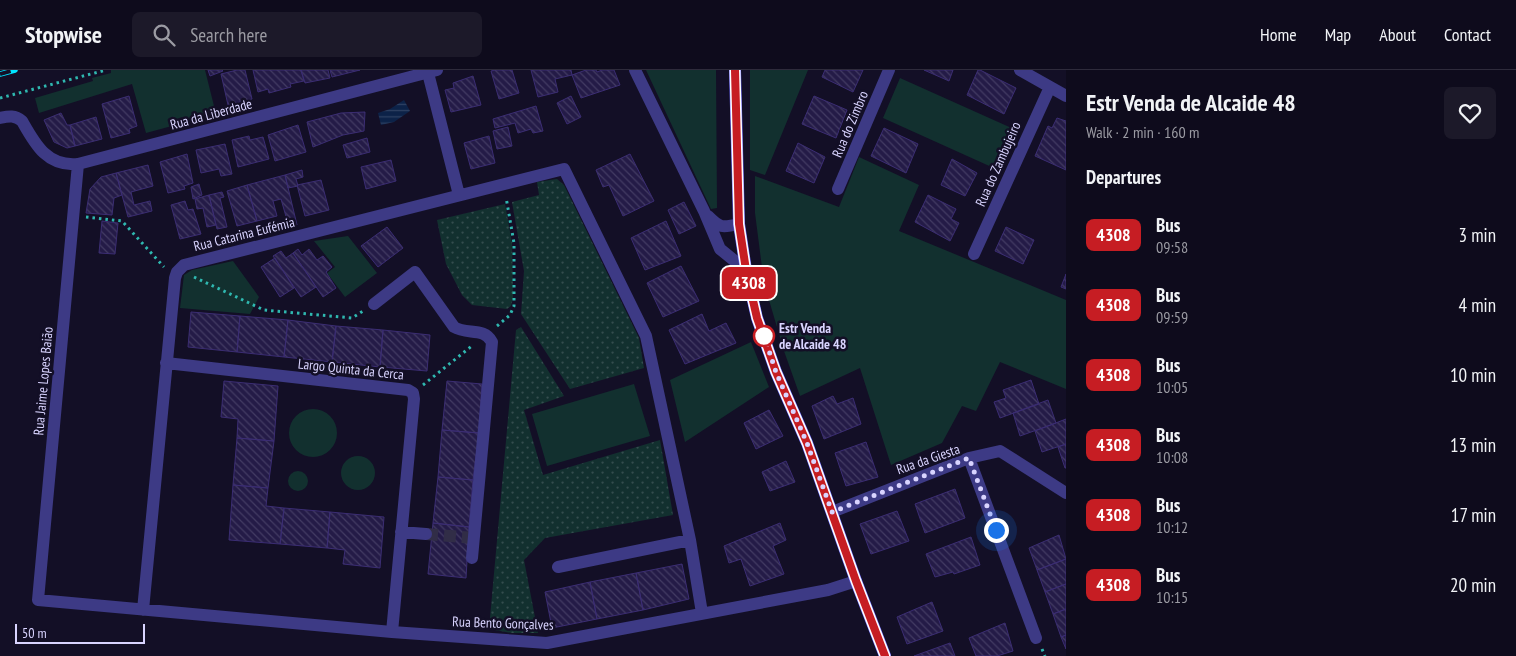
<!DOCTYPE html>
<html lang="en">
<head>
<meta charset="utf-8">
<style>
	body { margin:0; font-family:"PT Sans Narrow",sans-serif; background:#1c1929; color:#f1f3f6; height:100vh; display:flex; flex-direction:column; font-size:19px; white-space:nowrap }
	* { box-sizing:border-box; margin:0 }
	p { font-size:16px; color:#9b9ba3 }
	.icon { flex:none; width:28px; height:28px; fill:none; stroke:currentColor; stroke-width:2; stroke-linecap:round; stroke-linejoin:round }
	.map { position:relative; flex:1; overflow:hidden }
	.panel { display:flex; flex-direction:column; background:#0e0b1c; width:450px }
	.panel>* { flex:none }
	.badge { padding:0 10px; border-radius:8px; font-size:18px; line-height:32px }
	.scale { position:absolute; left:15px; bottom:12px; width:130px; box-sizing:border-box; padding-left:5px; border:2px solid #d9d4ff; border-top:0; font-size:14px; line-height:18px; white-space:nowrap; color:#d9d4ff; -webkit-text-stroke:4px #130f26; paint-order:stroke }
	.you { position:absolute; width:25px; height:25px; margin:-12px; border:4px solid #fff; border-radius:50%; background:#1a73e8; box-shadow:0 0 0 8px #1a73e833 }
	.map>.badge { position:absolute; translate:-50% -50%; box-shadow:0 0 0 2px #fff }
	h2 { padding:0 20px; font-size:19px; line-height:45px }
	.round { display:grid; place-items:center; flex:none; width:52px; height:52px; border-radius:8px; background:#1c1929 }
	.overview { display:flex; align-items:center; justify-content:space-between; height:85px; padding:0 20px }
	h1 { font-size:24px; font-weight:700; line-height:38px }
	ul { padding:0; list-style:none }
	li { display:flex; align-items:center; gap:15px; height:70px; padding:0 20px }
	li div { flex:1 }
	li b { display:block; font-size:19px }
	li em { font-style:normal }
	li .badge { min-width:55px; font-weight:700; text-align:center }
	header { display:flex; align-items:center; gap:30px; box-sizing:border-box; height:70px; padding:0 25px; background:#0e0b1c; border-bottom:1px solid #2e2b3b }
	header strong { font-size:24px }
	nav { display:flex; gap:28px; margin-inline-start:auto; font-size:18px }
	.search { width:350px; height:45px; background:#1c1929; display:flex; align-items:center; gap:12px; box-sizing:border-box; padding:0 18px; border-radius:8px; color:#9b9ba3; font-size:19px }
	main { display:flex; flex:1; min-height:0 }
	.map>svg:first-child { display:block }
	.green { fill:#12302f }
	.park { fill:url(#park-dots) }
	.water { fill:url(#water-rules) }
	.building { fill:url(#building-back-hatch); stroke:#3b2d73 }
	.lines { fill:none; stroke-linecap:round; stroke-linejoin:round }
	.street-tunnel { stroke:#312d47; stroke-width:12; stroke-dasharray:12 6; stroke-linecap:butt }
	.path { stroke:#2fb8b0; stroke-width:3; stroke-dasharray:2.5 4; stroke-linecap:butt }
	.street { stroke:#3d3a85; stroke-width:12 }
	.secondary { stroke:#6f6bff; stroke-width:12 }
	.rail-casing { stroke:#00e5ff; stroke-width:5.5 }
	.rail { stroke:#130f26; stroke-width:4; stroke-dasharray:11; stroke-linecap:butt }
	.line-casing { stroke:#fff; stroke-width:11 }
	.line { stroke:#c61d23; stroke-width:8 }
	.walk { stroke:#d9d4ff; stroke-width:5; stroke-dasharray:0 9 }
	.stop-dot { fill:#fff; stroke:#c61d23; stroke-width:2.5 }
	.labels { text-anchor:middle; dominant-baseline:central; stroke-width:5; stroke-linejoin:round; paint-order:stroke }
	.street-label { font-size:14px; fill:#d9d4ff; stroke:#130f26 }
	.stop-label { font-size:14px; font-weight:bold; fill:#d9d4ff; stroke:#130f26; text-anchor:start }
</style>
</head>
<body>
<header>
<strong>Stopwise</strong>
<div class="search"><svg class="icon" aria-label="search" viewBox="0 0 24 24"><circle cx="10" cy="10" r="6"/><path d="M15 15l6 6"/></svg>Search here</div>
<nav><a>Home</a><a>Map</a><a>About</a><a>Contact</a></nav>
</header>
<main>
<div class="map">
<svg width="1066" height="586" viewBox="0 0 1066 586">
	<defs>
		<pattern id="park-dots" width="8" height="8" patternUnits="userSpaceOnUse" patternTransform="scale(1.25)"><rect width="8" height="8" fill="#12302f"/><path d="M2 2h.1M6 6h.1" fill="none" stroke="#344d4e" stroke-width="1.8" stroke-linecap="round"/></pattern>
		<pattern id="water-rules" width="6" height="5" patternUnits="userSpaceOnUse" patternTransform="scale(1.25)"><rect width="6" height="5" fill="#0c2248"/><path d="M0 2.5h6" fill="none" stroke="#2f4163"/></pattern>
		<pattern id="building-back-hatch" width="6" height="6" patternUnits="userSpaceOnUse" patternTransform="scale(1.25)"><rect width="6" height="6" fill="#241b47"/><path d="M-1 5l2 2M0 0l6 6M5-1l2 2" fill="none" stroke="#433b63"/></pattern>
	</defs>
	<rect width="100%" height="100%" fill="#130f26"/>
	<path class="green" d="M111 0H205L216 44 146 63 132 14 39 43 35 28 93 11 92 8 111 3Z
		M646 0H716L717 138 711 139Z
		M750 0H808L765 105 750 100Z
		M900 8 1016 60 996 99 883 48Z
		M859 87 919 115 899 161 1066 230V319L1000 292 976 341 962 336 942 373 891 395 860 298 800 326 784 281 764 213 755 143V106L839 137Z
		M348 166 377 203 345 227 327 203 335 197 314 171Z
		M233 191 259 227 250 244 180 238 184 205 192 200Z
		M751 272 769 317 685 372 670 310Z
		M634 314 650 366 547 396 532 344Z
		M289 363a24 24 0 1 1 48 0a24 24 0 1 1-48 0Z
		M341 403a17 17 0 1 1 34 0a17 17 0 1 1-34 0Z
		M288 411a10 10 0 1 1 20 0a10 10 0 1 1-20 0Z"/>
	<path class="park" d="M557 109 564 115 639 268 644 298 570 319 521 244 524 201 512 132 539 125 537 112Z
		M505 134 512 173 513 228 511 236 507 239 472 235 462 225 446 194 437 150Z
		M521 257 564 326 524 340 543 405 660 370 673 445 545 468 524 490 538 563H512L489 559 516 260Z"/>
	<path class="water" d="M404 30 410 41 394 52 381 55 378 43 390 39Z"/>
	<path class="building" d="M208 0H222L223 1 210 6Z
		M237 0H245L252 29 228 35 221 4Z
		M253 0H301L304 11 290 14 291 17 269 23 268 19 258 22Z
		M301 0H328L330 8 305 13Z
		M330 0H360L332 7Z
		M495 0H512L519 23 499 29 491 1Z
		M531 0H571L572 5 555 9 558 22 538 27Z
		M586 0H596L597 2 602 0H614L620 15 581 28 572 5Z
		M825 0H863L853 22 822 7Z
		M924 0H953L949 11Z
		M978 0H980L1016 18 1004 44 967 25Z
		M473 6 481 35 451 42 445 20 454 18 453 13Z
		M129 26 137 56 129 59 130 63 111 68 102 34Z
		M571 26 581 47 567 54 557 33Z
		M814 26 847 40 836 68 802 54Z
		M536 36 543 61 533 63 531 59 518 63 515 53 495 58 493 49Z
		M365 42 364 61 343 65 313 77 307 52 341 43Z
		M61 43 67 55H70L75 76 67 78 54 72 44 50Z
		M96 47 102 69 75 76 70 55Z
		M1057 48 1066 51V100L1035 86 1048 56 1052 58Z
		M298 55 306 82 275 91 268 65Z
		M508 57 512 76 497 79 493 61Z
		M884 58 918 74 906 103 871 86Z
		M249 66 250 70 263 67 269 89 238 97 232 70Z
		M489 66 495 93 471 99 464 73Z
		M367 68 370 82 347 88 343 75Z
		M798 73 825 87 814 113 786 101Z
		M225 74 232 104 221 106 219 99 201 103 196 80Z
		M187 84 193 113 184 116 185 119 168 123 160 92Z
		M630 84 654 131 623 146 609 115 603 117 596 100Z
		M952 89 977 103 965 126 941 115Z
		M391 90 396 111 366 119 361 97Z
		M148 95 153 116 131 122 134 135 150 131 152 141 128 147 116 103Z
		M302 100 303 107 296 109 298 116 288 118 285 105Z
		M116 103 122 125 114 128 112 145 86 143 90 119 101 107Z
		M285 105 297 155 289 157 281 129 273 131 277 146 257 151 247 115Z
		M321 110 329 140 305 146 297 115Z
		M199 114 202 125 193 129 191 117Z
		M247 115 257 151 237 156 227 121Z
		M222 122 224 127 220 128 227 157 217 159 209 125Z
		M209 125 216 155 207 157 203 138 197 139 195 129Z
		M928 125 956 139 951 149 959 153 950 171 915 152Z
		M185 131 188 140 193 139 201 164 180 169 171 135Z
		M684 132 696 156 679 164 668 140Z
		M102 151 118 153 115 184 99 183Z
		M666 151 681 186 645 200 631 168Z
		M387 157 403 178 378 197 361 176Z
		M1006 157 1034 170 1023 194 995 181Z
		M298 179 302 185 309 179 317 190 323 186 332 197 326 202 336 218 323 227 293 183Z
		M281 181 286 188 293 183 316 217 301 227 273 186Z
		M275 188 294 218 280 227 261 197Z
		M681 196 699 231 663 247 647 213Z
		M1066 204V219L1061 217Z
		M191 242 240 246 237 282 188 277Z
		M702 244 709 261 726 253 736 273 685 294 669 260Z
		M240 246 288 250 284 287 237 282Z
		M288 250 336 256 332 292 284 287Z
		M336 256 383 260 380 297 332 292Z
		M383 260 430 265 427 301 380 297Z
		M1031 310 1039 334 1000 348 994 332 1006 328 1003 320Z
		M224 311 278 316 274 371 237 368 238 349 221 347Z
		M447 311 482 314 479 363 442 360Z
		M833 326 837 334 853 328 861 354 824 369 812 336Z
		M1048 330 1056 353 1020 366 1013 343Z
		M769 340 783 366 756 379 744 353Z
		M1066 349V374L1042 382 1035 361Z
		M442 360 479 363 473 410 438 407Z
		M237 368 274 371 268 418 233 415Z
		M866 372 878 407 846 416 835 383Z
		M1066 374V398H1065L1058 377Z
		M786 391 795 412 770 421 762 402Z
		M438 407 473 410 469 457 433 453Z
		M233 415 268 418 266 436 284 438 280 474 229 470Z
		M955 419 965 448 925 463 915 434Z
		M284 438 330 442 327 478 280 474Z
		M897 441 909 471 871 484 860 454Z
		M330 442 384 447 380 498 343 494 345 480 327 478Z
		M433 453 469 457 466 508 428 504Z
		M780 453 786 470 773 476 784 504 750 516 741 489 729 493 724 476Z
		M1059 465 1066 489 1037 500 1029 478Z
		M971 467 980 495 954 504 953 502 935 507 926 484Z
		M1066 489V514L1045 522 1037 500Z
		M682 494 689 529 643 540 636 503Z
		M636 503 643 540 597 549 590 512Z
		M590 512 597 549 552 558 545 522Z
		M1066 514V539L1053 544 1045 522Z
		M932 532 943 561 907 574 897 547Z
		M1066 539V565L1061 567 1053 544Z
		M1005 553 1013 581 997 586H976L969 568Z
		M1066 565V579L1061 567Z
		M950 573 955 586H914Z"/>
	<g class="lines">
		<path class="street-tunnel" d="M426 464 474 468"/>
		<path class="path" d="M0 28 106 0
			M86 147 122 151 164 197
			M194 207 264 240 352 248 363 241
			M497 256 510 245 514 236V173L506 127
			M423 315 473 275
			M1042 579 1045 586"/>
		<path class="street" d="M635 0 704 141 720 179 746 200
			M1020 0 1066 26
			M428 3 459 125
			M0 48C9 46 15 45 22 51 35 74 47 97 78 94L437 0
			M78 94 38 530 392 562 547 573 828 520 856 511
			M838 119 889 0
			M708 146C720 158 722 158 739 154
			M974 184 1050 17
			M374 234 415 202 454 257C467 265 484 257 492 272L472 488
			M166 293 408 320 413 323 414 329 392 562
			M969 388 1036 568
			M832 442 969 388 1000 381 1066 423
			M401 462 426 464
			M558 497 690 470
			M143 540 175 208 177 202 184 195 564 99 646 266 690 470 702 543"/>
		<path class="secondary" d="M735 0 739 154 746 200 757 248 776 302 807 373 856 511 885 586"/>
		<defs>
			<path id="rail" d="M0 4 15 0"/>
		</defs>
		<use href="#rail" class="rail-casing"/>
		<use href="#rail" class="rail"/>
	</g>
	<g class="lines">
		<defs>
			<path id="line" d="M735 0 739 154 746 200 757 248 776 302 807 373 856 511 885 586"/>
		</defs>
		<use href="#line" class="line-casing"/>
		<use href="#line" class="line"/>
		<path class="walk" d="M764 266 776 302 807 373 832 442 969 388 996 460"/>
	</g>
	<circle class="stop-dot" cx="764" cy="266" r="10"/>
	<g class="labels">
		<g class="street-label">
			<text transform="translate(211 44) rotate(-15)">Rua da Liberdade</text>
			<text transform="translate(850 54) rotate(-67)">Rua do Zimbro</text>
			<text transform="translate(998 94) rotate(-66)">Rua do Zambujeiro</text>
			<text transform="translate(244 164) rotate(-14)">Rua Catarina Eufémia</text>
			<text transform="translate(351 299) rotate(6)">Largo Quinta da Cerca</text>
			<text transform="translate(43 311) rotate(-85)">Rua Jaime Lopes Baião</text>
			<text transform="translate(928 389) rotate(-19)">Rua da Giesta</text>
			<text transform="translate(503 553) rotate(2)">Rua Bento Gonçalves</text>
		</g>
		<g class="stop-label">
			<text x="779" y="258">Estr Venda<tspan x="779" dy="16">de Alcaide 48</tspan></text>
		</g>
	</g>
</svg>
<div class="scale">50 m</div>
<div class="you" style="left:996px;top:460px"></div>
<b class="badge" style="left:749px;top:213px;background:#c61d23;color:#fff">4308</b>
</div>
<section class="panel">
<div class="overview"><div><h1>Estr Venda de Alcaide 48</h1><p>Walk · 2 min · 160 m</p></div><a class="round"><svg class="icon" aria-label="heart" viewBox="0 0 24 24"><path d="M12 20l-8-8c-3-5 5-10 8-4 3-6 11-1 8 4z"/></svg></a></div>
<h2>Departures</h2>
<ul>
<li><span class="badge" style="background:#c61d23;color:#fff">4308</span><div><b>Bus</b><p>09:58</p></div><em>3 min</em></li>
<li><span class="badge" style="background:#c61d23;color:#fff">4308</span><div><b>Bus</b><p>09:59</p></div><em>4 min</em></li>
<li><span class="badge" style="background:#c61d23;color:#fff">4308</span><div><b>Bus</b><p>10:05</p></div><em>10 min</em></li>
<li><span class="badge" style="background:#c61d23;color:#fff">4308</span><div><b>Bus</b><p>10:08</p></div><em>13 min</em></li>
<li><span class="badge" style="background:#c61d23;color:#fff">4308</span><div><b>Bus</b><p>10:12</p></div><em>17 min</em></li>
<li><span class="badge" style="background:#c61d23;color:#fff">4308</span><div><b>Bus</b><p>10:15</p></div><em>20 min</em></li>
</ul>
</section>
</main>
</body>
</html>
